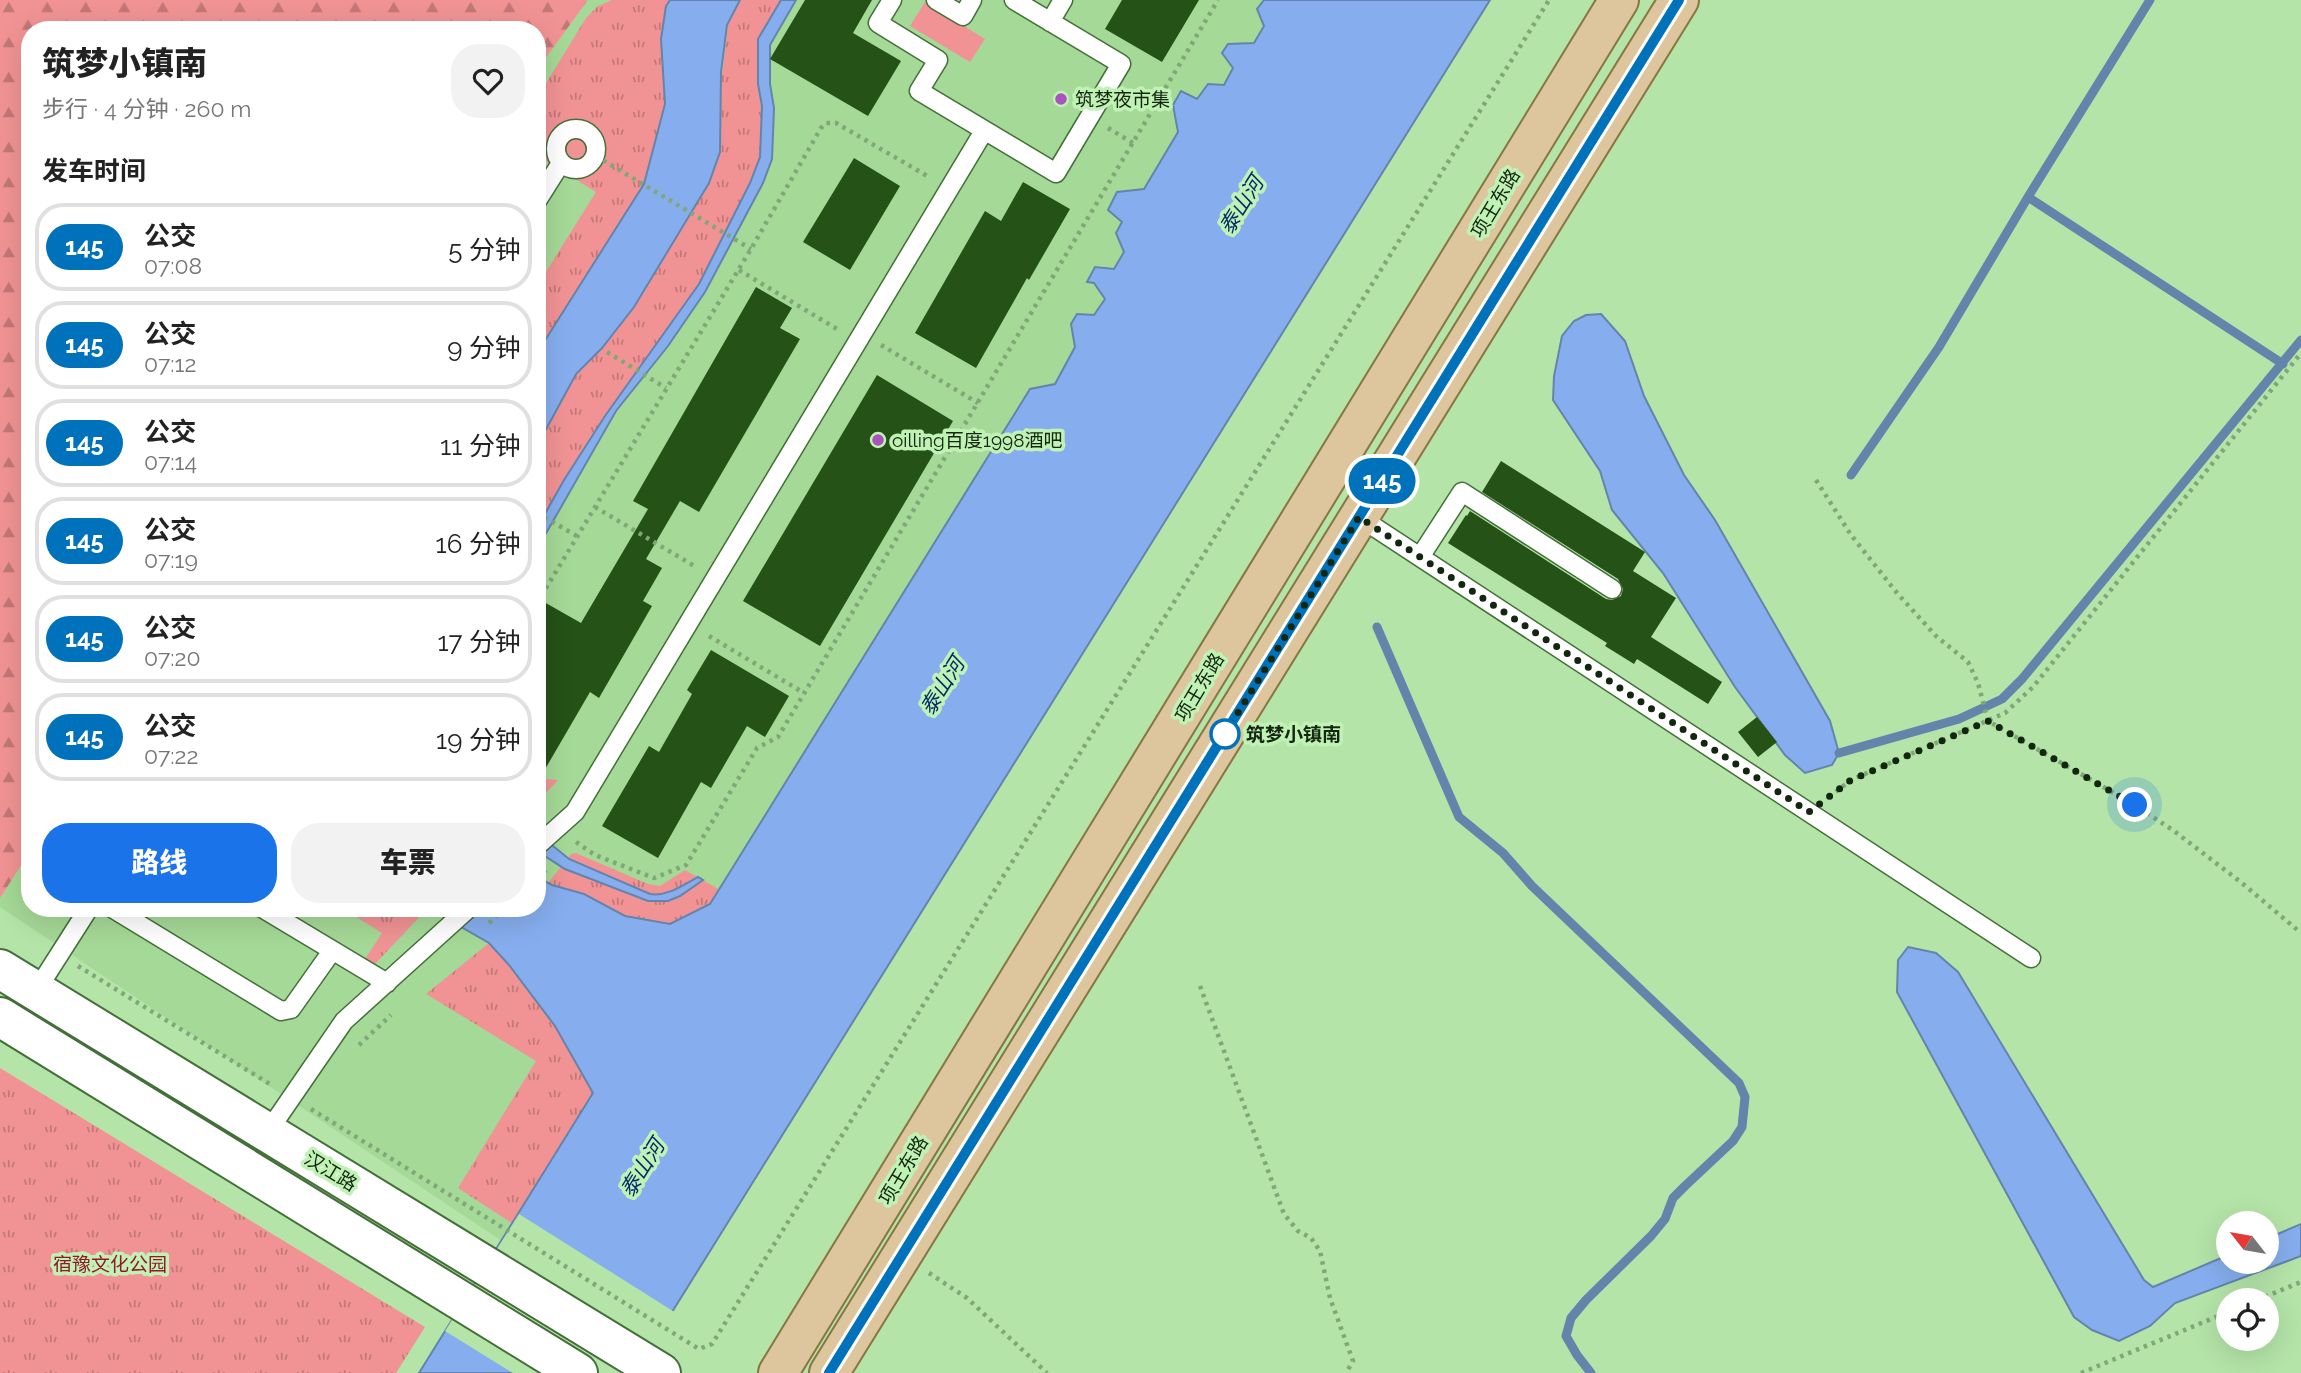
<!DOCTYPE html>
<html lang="zh">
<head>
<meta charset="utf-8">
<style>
	body { margin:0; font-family:Raleway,"Noto Sans SC",sans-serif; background:#f2f2f2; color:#222; height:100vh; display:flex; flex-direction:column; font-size:26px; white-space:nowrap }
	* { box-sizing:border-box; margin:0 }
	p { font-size:23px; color:#767676 }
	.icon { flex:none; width:38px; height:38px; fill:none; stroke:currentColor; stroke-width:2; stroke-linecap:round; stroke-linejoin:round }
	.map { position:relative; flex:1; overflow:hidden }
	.side { position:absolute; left:21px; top:21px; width:525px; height:896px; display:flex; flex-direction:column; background:#fff; border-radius:28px; box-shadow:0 7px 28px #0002 }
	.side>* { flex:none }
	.badge { padding:0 14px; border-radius:23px; font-size:24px; line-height:46px }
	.needle { width:46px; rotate:301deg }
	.fabs { position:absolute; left:2216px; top:1211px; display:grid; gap:14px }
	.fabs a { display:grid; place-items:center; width:63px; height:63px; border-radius:50%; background:#fff; box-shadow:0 7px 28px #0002; font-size:35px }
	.you { position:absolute; width:35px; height:35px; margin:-18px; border:5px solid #fff; border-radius:50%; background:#1a73e8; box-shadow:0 0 0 10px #1a73e833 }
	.map>.badge { position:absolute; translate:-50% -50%; box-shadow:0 0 0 4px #fff }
	h2 { padding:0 21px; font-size:26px; line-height:63px }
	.round { display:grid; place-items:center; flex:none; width:74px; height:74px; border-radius:28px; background:#f2f2f2 }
	.head { display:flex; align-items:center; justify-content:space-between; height:119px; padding:0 21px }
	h1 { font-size:33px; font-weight:800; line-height:52px }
	.action { display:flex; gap:14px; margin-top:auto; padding:14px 21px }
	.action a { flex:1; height:80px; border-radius:28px; background:#1a73e8; color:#fff; font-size:28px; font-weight:800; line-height:80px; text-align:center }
	.action a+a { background:#f2f2f2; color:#222 }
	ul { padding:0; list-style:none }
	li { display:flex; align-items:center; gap:21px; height:88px; margin:0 14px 10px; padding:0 7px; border:4px solid #e0e0e0; border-radius:28px }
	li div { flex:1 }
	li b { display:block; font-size:26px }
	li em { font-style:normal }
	li .badge { min-width:77px; font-weight:700; text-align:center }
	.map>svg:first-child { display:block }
	.built { fill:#a5d997 }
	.grass { fill:url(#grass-tufts) }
	.forest { fill:url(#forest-firs) }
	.garden { fill:#f19394 }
	.water { fill:#86aeee; stroke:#6485ab; stroke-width:2 }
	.pier { fill:#b4e4a8 }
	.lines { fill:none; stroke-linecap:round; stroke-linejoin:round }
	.stream { stroke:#6485ab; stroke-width:9 }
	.building { fill:#245217 }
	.lane-casing { stroke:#436f38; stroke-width:21 }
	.secondary-casing { stroke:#436f38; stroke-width:42 }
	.primary-casing { stroke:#877542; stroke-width:42 }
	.path { stroke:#80a777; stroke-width:4.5; stroke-dasharray:3.5 5; stroke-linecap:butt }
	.lane { stroke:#fff; stroke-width:18 }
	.secondary { stroke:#fff; stroke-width:38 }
	.primary { stroke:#ddc59e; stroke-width:38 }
	.line-casing { stroke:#fff; stroke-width:16 }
	.line { stroke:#0072bc; stroke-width:10 }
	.walk { stroke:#13260f; stroke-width:7; stroke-dasharray:0 12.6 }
	.poi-dot { fill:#aa52c0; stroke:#c1f2b5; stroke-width:2.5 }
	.stop-dot { fill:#fff; stroke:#0072bc; stroke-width:3.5 }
	.labels { text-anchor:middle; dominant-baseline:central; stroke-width:7; stroke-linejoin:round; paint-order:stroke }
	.poi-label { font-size:19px; fill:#13260f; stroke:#c1f2b5; text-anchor:start }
	.street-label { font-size:19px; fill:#13260f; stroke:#c1f2b5 }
	.stop-label { font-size:19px; font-weight:bold; fill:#13260f; stroke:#c1f2b5; text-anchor:start }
	.park-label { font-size:19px; fill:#96172b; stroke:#c1f2b5 }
	.water-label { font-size:21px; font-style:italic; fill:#012b6b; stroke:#c1f2b5 }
</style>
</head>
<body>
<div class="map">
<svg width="2301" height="1373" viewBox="0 0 2301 1373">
	<defs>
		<pattern id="grass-tufts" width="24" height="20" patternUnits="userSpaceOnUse" patternTransform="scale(1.75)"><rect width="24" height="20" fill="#f19394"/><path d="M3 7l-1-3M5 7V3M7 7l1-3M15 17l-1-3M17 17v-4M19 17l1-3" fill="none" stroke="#c27877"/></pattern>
		<pattern id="forest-firs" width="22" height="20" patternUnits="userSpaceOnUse" patternTransform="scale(1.75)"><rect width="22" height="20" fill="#f19394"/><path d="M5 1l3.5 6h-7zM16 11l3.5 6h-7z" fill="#c27877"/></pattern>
	</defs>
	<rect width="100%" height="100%" fill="#b4e4a8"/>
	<path class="built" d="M588 0H1264L1257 9 1264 25 1254 43 1228 44 1233 68 1224 85 1197 99 1173 105 1178 132 1144 189 1117 192 1123 222 1116 233 1124 252 1114 269 1088 282 1094 283 1105 298 1094 315 1076 314 1071 324 1076 347 1055 384 1029 389 502 1241 0 907V898L30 852V908H537V70Z"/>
	<path class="grass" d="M612 0H670L666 6 661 39 665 104 644 184 537 353V286L596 192 537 155V98L586 18 598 6Z
		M740 0H781L758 39V84L762 106 760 157 750 183 699 284 587 442 537 528V446L576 374 602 348 634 307 709 183 728 25Z
		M576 853 648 884 660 886 685 870 720 890 710 904 670 924 625 916 584 894 548 883 571 854Z
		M342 908H428L374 965 365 959 382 933Z
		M489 943 509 965 555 1026 593 1093 513 1224 458 1188 536 1061 426 994Z
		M0 1068 425 1327 396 1373H0Z"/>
	<path class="forest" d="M0 0H588L537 70V30H30V852L0 898Z"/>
	<path class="garden" d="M925 2 985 39 970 62 910 26Z
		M537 778 558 780 537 803Z"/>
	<path class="water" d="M670 0H740L727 25 721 72 720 152 709 183 634 307 602 348 576 374 537 446V353L644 184 665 104 661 39 666 6Z
		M781 0H796L770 45V84L774 108 772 159 763 183 705 292 668 346 616 411 537 549V528L564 480 605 416 699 284 750 183 760 157 762 106 758 84V39Z
		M1264 0H1490L634 1373H419L593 1093 555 1026 509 965 489 943 428 908H537V877L552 885 584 894 625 916 670 924 710 904 1030 389 1055 384 1075 347 1071 324 1077 314 1094 315 1105 299 1094 283 1087 282 1095 267 1114 269 1124 252 1116 233 1122 222 1108 210 1117 192 1144 189 1178 132 1173 105 1181 91 1197 99 1208 84 1224 85 1233 68 1222 53 1228 44 1254 43 1264 26 1257 9Z
		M1601 314 1625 341 1644 396 1684 475 1715 520 1830 721 1839 753 1832 765 1805 773 1785 755 1735 687 1663 573 1612 510 1600 471 1553 400 1554 376 1562 336 1574 321 1586 315Z
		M537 833 569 859 650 894C667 897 683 885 698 877L703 880 680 896 668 901H648L565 869 537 851Z
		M1908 947 1936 953 1958 972 2144 1280 2153 1287 2228 1255V1262H2266V1239L2301 1224V1256L2175 1303 2150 1326 2119 1341 2092 1330 2074 1317 1897 992 1898 960Z"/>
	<path class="pier" d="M519 1214 676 1313 638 1373H513L445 1331Z"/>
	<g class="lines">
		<path class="stream" d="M2028 197 2283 364
			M1851 475 1939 347 2028 197 2150 0
			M1377 627 1459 817 1503 853 1532 886 1739 1083 1745 1097 1742 1127 1733 1141 1685 1186 1673 1198 1665 1219 1651 1236 1586 1300 1571 1318 1566 1336 1577 1355 1591 1373
			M1839 753 1959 719 2002 699 2022 679 2301 340"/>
	</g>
	<path class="building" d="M805 0H872L853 33 901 61 868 116 770 59Z
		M1122 0H1199L1162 62 1105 29Z
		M854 158 900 186 850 270 803 242Z
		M1023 182 1070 209 1029 280 1027 278 976 368 915 333 985 211 1001 221Z
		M756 287 792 308 780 328 800 339 699 512 680 501 646 559 662 568 643 601 652 606 599 698 590 692 537 783V598L581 623 648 509 633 501Z
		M877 375 953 421 820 646 743 601Z
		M1501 461 1645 552 1633 571 1676 598 1651 637 1722 682 1708 704 1637 659 1634 664 1605 646 1607 643 1448 543 1466 515 1467 516 1470 511 1606 599 1612 600 1621 596 1623 589 1618 579 1482 492Z
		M711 650 789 696 765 737 747 726 711 788 701 782 658 858 602 826 649 746 659 752 692 694 687 690Z
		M1757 717 1777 742 1758 757 1738 732Z"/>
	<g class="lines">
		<defs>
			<path id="lane" d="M892 0 878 23 938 60 919 91 1056 173 1121 64 1014 0
				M936 0 963 16 972 0
				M1050 22 1063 0
				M556 149a20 20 0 1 1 40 0a20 20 0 1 1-40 0Z
				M537 201 561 163
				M1359 517 2031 958
				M1420 557 1462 492 1612 589
				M537 846 575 812 984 131
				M112 908 281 1011 291 1009 332 951
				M262 908 387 983
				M36 991 89 908
				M267 1133 344 1021 469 908"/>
			<path id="secondary" d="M0 969 661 1373
				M0 1017 578 1373"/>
			<path id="primary" d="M778 1373 1619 0
				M829 1373 1679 0"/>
		</defs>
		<use href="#lane" class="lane-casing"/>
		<use href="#secondary" class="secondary-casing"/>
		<use href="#primary" class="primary-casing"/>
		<path class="path" d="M1108 128 1133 143
			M596 156 751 249
			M739 270 837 329
			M881 345 978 403
			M607 352 666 388
			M1816 480 1851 535 1897 593 1936 636 1968 662 1978 683 1988 721 2135 805 2174 831 2242 883 2301 933
			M595 507 696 567
			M537 513 577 536
			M537 603 751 249 821 128 826 123H836L929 177
			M709 636 804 693
			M1829 797 1851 780 2005 713 2033 687 2301 353
			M576 842 595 855 654 878 686 865 757 748 778 737 1218 0
			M537 878 547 869
			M489 923 505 908
			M78 966 273 1086
			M1200 986 1284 1214 1298 1231 1311 1238 1320 1251 1330 1298 1353 1361 1346 1373
			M359 1045 391 1015
			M311 1109 699 1349 712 1344 1549 0
			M929 1273 967 1298 1047 1373
			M2257 1300 2301 1282
			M2081 1373 2228 1312"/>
		<use href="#lane" class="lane"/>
		<use href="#secondary" class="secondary"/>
		<use href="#primary" class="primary"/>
	</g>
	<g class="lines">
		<defs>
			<path id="line" d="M829 1373 1679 0"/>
		</defs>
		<use href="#line" class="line-casing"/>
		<use href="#line" class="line"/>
		<path class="walk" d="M1225 734 1359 517 1809 812 1851 780 1988 721 2135 805"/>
	</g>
	<g class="poi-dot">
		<circle cx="1061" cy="99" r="7"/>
		<circle cx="878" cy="440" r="7"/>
	</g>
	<circle class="stop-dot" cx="1225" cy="734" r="14"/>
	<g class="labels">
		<g class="poi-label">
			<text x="1075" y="99">筑梦夜市集</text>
			<text x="892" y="440">oilling百度1998酒吧</text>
		</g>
		<g class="street-label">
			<text transform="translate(1495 203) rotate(-59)">项王东路</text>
			<text transform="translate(1199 687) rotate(-59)">项王东路</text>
			<text transform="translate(903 1170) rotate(-59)">项王东路</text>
			<text transform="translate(331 1171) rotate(31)">汉江路</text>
		</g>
		<g class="stop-label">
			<text x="1246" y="734">筑梦小镇南</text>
		</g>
		<g class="park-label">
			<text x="110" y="1264">宿豫文化公园</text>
		</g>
		<g class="water-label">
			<text transform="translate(1241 205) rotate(-58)">泰山河</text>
			<text transform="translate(942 686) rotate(-58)">泰山河</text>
			<text transform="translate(642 1168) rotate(-58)">泰山河</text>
		</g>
	</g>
</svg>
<div class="fabs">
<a><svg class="needle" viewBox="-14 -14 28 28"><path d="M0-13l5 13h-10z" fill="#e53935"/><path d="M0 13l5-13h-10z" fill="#767676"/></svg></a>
<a><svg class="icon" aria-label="locate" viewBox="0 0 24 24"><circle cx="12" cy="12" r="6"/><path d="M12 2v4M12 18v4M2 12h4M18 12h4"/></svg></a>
</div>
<div class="you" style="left:2135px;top:805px"></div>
<b class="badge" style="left:1382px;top:481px;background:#0072bc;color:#fff">145</b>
<section class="side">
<div class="head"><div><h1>筑梦小镇南</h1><p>步行 · 4 分钟 · 260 m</p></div><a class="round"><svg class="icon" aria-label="heart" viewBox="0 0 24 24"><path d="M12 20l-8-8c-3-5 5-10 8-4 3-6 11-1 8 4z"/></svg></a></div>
<h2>发车时间</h2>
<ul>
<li><span class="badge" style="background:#0072bc;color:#fff">145</span><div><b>公交</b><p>07:08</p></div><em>5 分钟</em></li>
<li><span class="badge" style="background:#0072bc;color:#fff">145</span><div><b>公交</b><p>07:12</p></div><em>9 分钟</em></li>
<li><span class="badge" style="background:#0072bc;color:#fff">145</span><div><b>公交</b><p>07:14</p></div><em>11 分钟</em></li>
<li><span class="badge" style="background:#0072bc;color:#fff">145</span><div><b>公交</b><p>07:19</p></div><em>16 分钟</em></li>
<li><span class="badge" style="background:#0072bc;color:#fff">145</span><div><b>公交</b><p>07:20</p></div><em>17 分钟</em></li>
<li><span class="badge" style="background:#0072bc;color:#fff">145</span><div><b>公交</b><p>07:22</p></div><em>19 分钟</em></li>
</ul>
<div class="action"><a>路线</a><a>车票</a></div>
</section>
</div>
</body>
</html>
